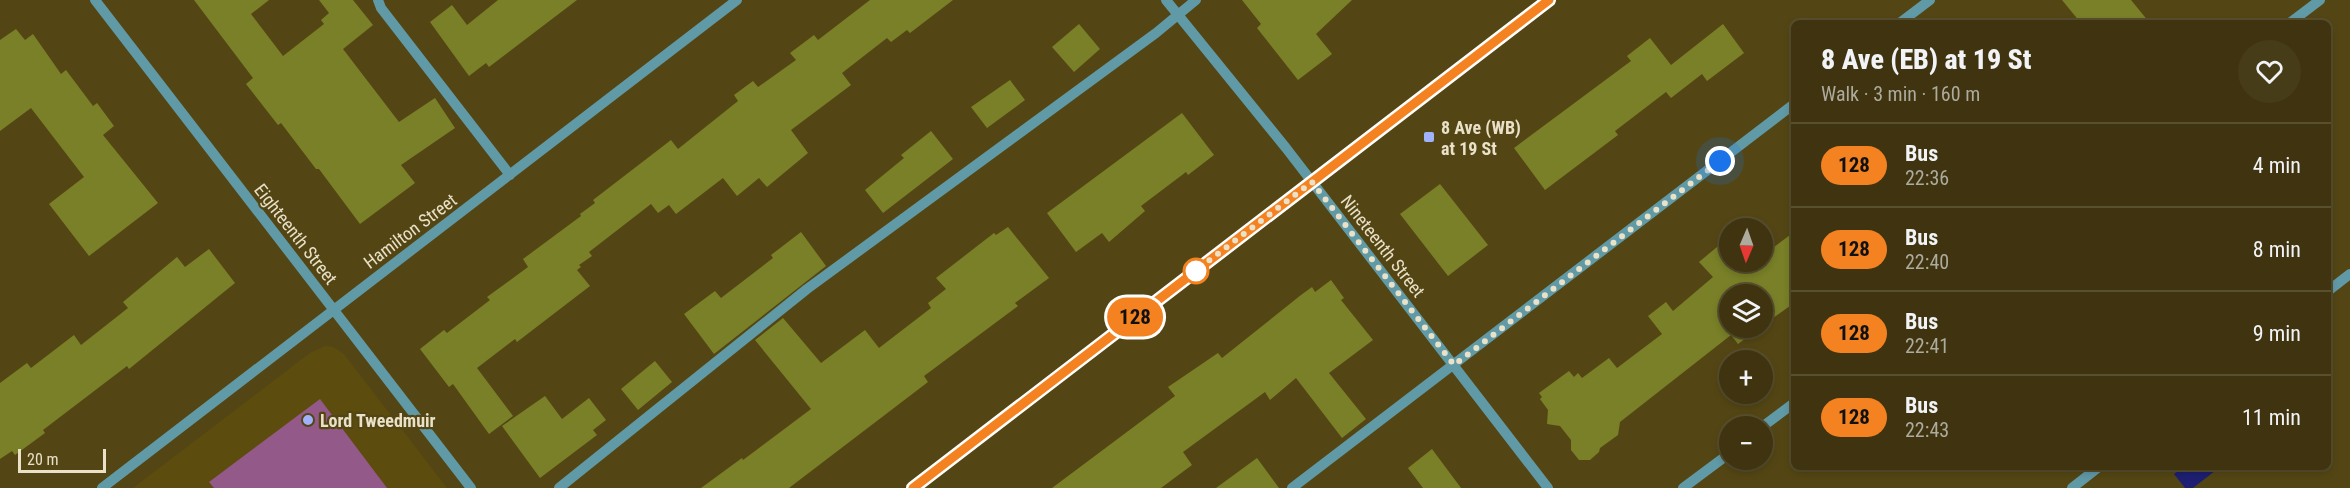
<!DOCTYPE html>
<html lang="en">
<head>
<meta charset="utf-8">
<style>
	body { margin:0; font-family:"Roboto Condensed",sans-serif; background:#463c18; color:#f1f3f6; height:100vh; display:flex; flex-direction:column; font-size:22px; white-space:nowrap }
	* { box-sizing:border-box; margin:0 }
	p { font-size:20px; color:#adaa9e }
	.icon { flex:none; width:33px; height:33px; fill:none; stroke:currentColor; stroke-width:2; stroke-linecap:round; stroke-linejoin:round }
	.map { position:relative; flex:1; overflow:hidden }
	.drawer { position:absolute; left:1791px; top:20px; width:540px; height:450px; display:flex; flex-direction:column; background:#3f340f; border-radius:9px; box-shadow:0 3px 9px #0003,0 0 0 2px #584f2f }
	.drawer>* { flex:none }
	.badge { padding:0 12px; border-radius:20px; font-size:21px; line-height:39px }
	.needle { width:39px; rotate:182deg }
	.fabs { position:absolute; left:1719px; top:218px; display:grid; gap:12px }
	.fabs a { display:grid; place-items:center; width:54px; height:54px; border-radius:50%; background:#3f340f; box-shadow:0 3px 9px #0003,0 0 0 2px #584f2f; font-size:30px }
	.scale { position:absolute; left:18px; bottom:15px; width:88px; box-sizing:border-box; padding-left:6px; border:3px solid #e9e1c8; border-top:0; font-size:16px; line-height:21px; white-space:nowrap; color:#e9e1c8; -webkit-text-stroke:4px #544614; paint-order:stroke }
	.you { position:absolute; width:30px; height:30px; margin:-15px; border:4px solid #fff; border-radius:50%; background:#1a73e8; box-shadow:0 0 0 9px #1a73e833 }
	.map>.badge { position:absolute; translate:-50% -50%; box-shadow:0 0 0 3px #fff }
	.round { display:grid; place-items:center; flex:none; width:63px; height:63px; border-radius:32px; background:#463c18 }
	.headline { display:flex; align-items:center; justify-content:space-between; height:102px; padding:0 30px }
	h1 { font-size:28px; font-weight:800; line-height:45px }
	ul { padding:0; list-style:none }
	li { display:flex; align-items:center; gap:18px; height:84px; padding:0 30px; border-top:2px solid #584f2f }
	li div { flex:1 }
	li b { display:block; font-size:22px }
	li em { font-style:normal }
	li .badge { min-width:66px; font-weight:700; text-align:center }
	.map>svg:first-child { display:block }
	.built { fill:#5c4c0e }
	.green { fill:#935988 }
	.water { fill:#1e1f72 }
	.building { fill:#798027 }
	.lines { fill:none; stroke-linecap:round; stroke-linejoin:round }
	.minor { stroke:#619aa7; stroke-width:10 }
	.line-casing { stroke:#fff; stroke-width:14 }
	.line { stroke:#f58220; stroke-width:9 }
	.walk { stroke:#e9e1c8; stroke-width:6; stroke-dasharray:0 10.8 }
	.poi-dot { fill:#a1b2fd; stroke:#544614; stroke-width:2 }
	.stop-dot { fill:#fff; stroke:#f58220; stroke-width:3 }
	.labels { text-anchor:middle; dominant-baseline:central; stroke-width:4.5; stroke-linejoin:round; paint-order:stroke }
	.poi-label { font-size:18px; font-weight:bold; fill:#e9e1c8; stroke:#544614; text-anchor:start }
	.street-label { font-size:18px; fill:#e9e1c8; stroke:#544614 }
</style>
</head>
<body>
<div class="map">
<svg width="2350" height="488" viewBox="0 0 2350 488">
	<rect width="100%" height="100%" fill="#544614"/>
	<path class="built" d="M325 346 333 347 343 353 447 488H133L310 353Z"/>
	<path class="green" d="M320 399 387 488H214L209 482Z"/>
	<path class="water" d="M2184 466H2220V467L2193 488H2185L2174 474Z"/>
	<path class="building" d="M194 0H269L251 14 283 56 324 24 321 20 329 13 319 0H353L373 25 343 49 399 122 435 98 455 128 401 165 415 183 360 224 319 169H316L281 123 278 125 246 84 253 78Z
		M498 0H577L489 67 486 63 469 76 430 22 452 5 467 25Z
		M870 0H953L910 33 907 30 891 42 887 38 842 73 851 85 791 130 808 153 767 187 759 178 737 196 723 178 676 214 669 205 658 213 651 204 589 252 592 256 579 265 581 267 577 270 590 286 517 342 515 339 477 368 513 416 489 434 453 384 449 387 420 349 444 330 447 333 490 300 487 297 528 267 523 259 581 216 580 214 595 203 593 200 671 140 678 149 738 101 734 95 753 81 758 87 796 60 790 53 814 35 818 40Z
		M1242 0H1352L1316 34 1332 54 1298 80 1257 28 1261 24Z
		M2062 0H2131L2149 22H2080Z
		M1079 24 1100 49 1074 72 1052 47Z
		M1723 24 1744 53 1707 81 1702 74 1671 98 1666 92 1615 131 1618 135 1545 190 1514 148 1631 61 1627 56 1650 38 1671 65Z
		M16 29 25 40 33 34 61 74 66 70 93 106 97 103 114 126 103 135 158 203 89 256 49 204 84 177 31 108 0 131V40Z
		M1010 80 1025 100 987 128 971 107Z
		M1182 113 1214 155 1188 175 1186 172 1141 206 1145 211 1109 242 1102 233 1076 252 1047 213Z
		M931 131 953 159 883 213 865 190 904 158 901 155Z
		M1440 184 1488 245 1448 276 1400 214Z
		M1008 227 1049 278 1015 303 1018 306 924 376 928 382 789 488H701L742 458 743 460 811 409 755 340 783 318 821 363 865 330 879 348 931 308 928 303 946 289 936 278 994 233 996 235Z
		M801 232 826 266 714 354 684 314 715 291 721 298 773 258 771 255Z
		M1794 232V303L1762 326V294H1730V327H1761L1738 344 1731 335 1620 422 1618 435 1600 448 1599 452 1590 460H1579L1571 450V440L1560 426 1547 424 1548 410 1540 399 1542 397 1539 393 1569 371 1574 377 1578 373 1582 378 1609 358 1617 368 1662 334 1648 316 1666 302 1673 311 1713 277 1699 262 1723 242 1730 248V261H1741L1747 268 1756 261H1762V256Z
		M209 249 235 283 129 369 127 366 43 430 45 433 15 455 12 451 0 459V383L27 363 31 368 74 335 81 345 128 308 123 302 177 257 185 267Z
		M1331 280 1344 298 1341 300 1373 340 1329 373 1366 419 1342 438 1296 378 1270 400 1265 392 1183 452 1192 465 1161 488H1052L1175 396 1168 387 1218 353 1222 358 1301 295 1312 287 1315 292Z
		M655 361 672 382 638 410 621 389Z
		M545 396 562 419 589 398 606 420 593 430 597 435 540 478 502 426Z
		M1432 449 1461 488H1423L1408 468Z
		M1257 458 1279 488H1216Z"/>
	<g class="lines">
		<path class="minor" d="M95 0 471 488
			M378 0 381 8 510 175
			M1166 0 1286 148 1548 488
			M1901 22 1930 0
			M2291 22 2320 0
			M2328 291 2350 274
			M1762 427 1794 403
			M102 488 737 0
			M559 488 807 289 1156 33 1196 0
			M912 488 1549 0
			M1292 488 1794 104
			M1683 488 1730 453
			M2072 488 2100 466"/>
	</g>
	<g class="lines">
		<defs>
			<path id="line" d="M913 488 1549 0"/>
		</defs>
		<use href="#line" class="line-casing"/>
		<use href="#line" class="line"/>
		<path class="walk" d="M1196 271 1194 272 1312 182 1454 365 1720 161"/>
	</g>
	<g class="poi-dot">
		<rect x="1423" y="131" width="12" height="12" rx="3"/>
		<circle cx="308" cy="420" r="6"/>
	</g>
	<circle class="stop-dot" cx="1196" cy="271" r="12"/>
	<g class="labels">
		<g class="poi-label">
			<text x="1441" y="127">8 Ave (WB)<tspan x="1441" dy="21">at 19 St</tspan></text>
			<text x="320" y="420">Lord Tweedmuir</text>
		</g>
		<g class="street-label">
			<text transform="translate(410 231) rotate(-37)">Hamilton Street</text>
			<text transform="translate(296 234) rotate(52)">Eighteenth Street</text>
			<text transform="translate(1383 246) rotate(52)">Nineteenth Street</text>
		</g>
	</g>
</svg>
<div class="fabs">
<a><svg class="needle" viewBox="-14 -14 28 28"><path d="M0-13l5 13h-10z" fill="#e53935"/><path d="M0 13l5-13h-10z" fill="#adaa9e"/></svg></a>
<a><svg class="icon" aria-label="layers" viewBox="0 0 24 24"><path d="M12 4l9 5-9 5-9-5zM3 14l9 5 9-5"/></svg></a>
<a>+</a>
<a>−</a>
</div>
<div class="scale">20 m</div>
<div class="you" style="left:1720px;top:161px"></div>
<b class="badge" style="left:1135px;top:317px;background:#f58220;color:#111">128</b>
<section class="drawer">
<div class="headline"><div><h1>8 Ave (EB) at 19 St</h1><p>Walk · 3 min · 160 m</p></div><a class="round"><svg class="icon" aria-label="heart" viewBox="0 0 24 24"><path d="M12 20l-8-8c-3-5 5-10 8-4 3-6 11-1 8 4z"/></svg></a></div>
<ul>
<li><span class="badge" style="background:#f58220;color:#111">128</span><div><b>Bus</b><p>22:36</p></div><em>4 min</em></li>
<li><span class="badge" style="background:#f58220;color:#111">128</span><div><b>Bus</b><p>22:40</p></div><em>8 min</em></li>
<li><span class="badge" style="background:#f58220;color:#111">128</span><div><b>Bus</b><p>22:41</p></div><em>9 min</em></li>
<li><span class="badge" style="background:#f58220;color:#111">128</span><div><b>Bus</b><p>22:43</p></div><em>11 min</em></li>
</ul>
</section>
</div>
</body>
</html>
